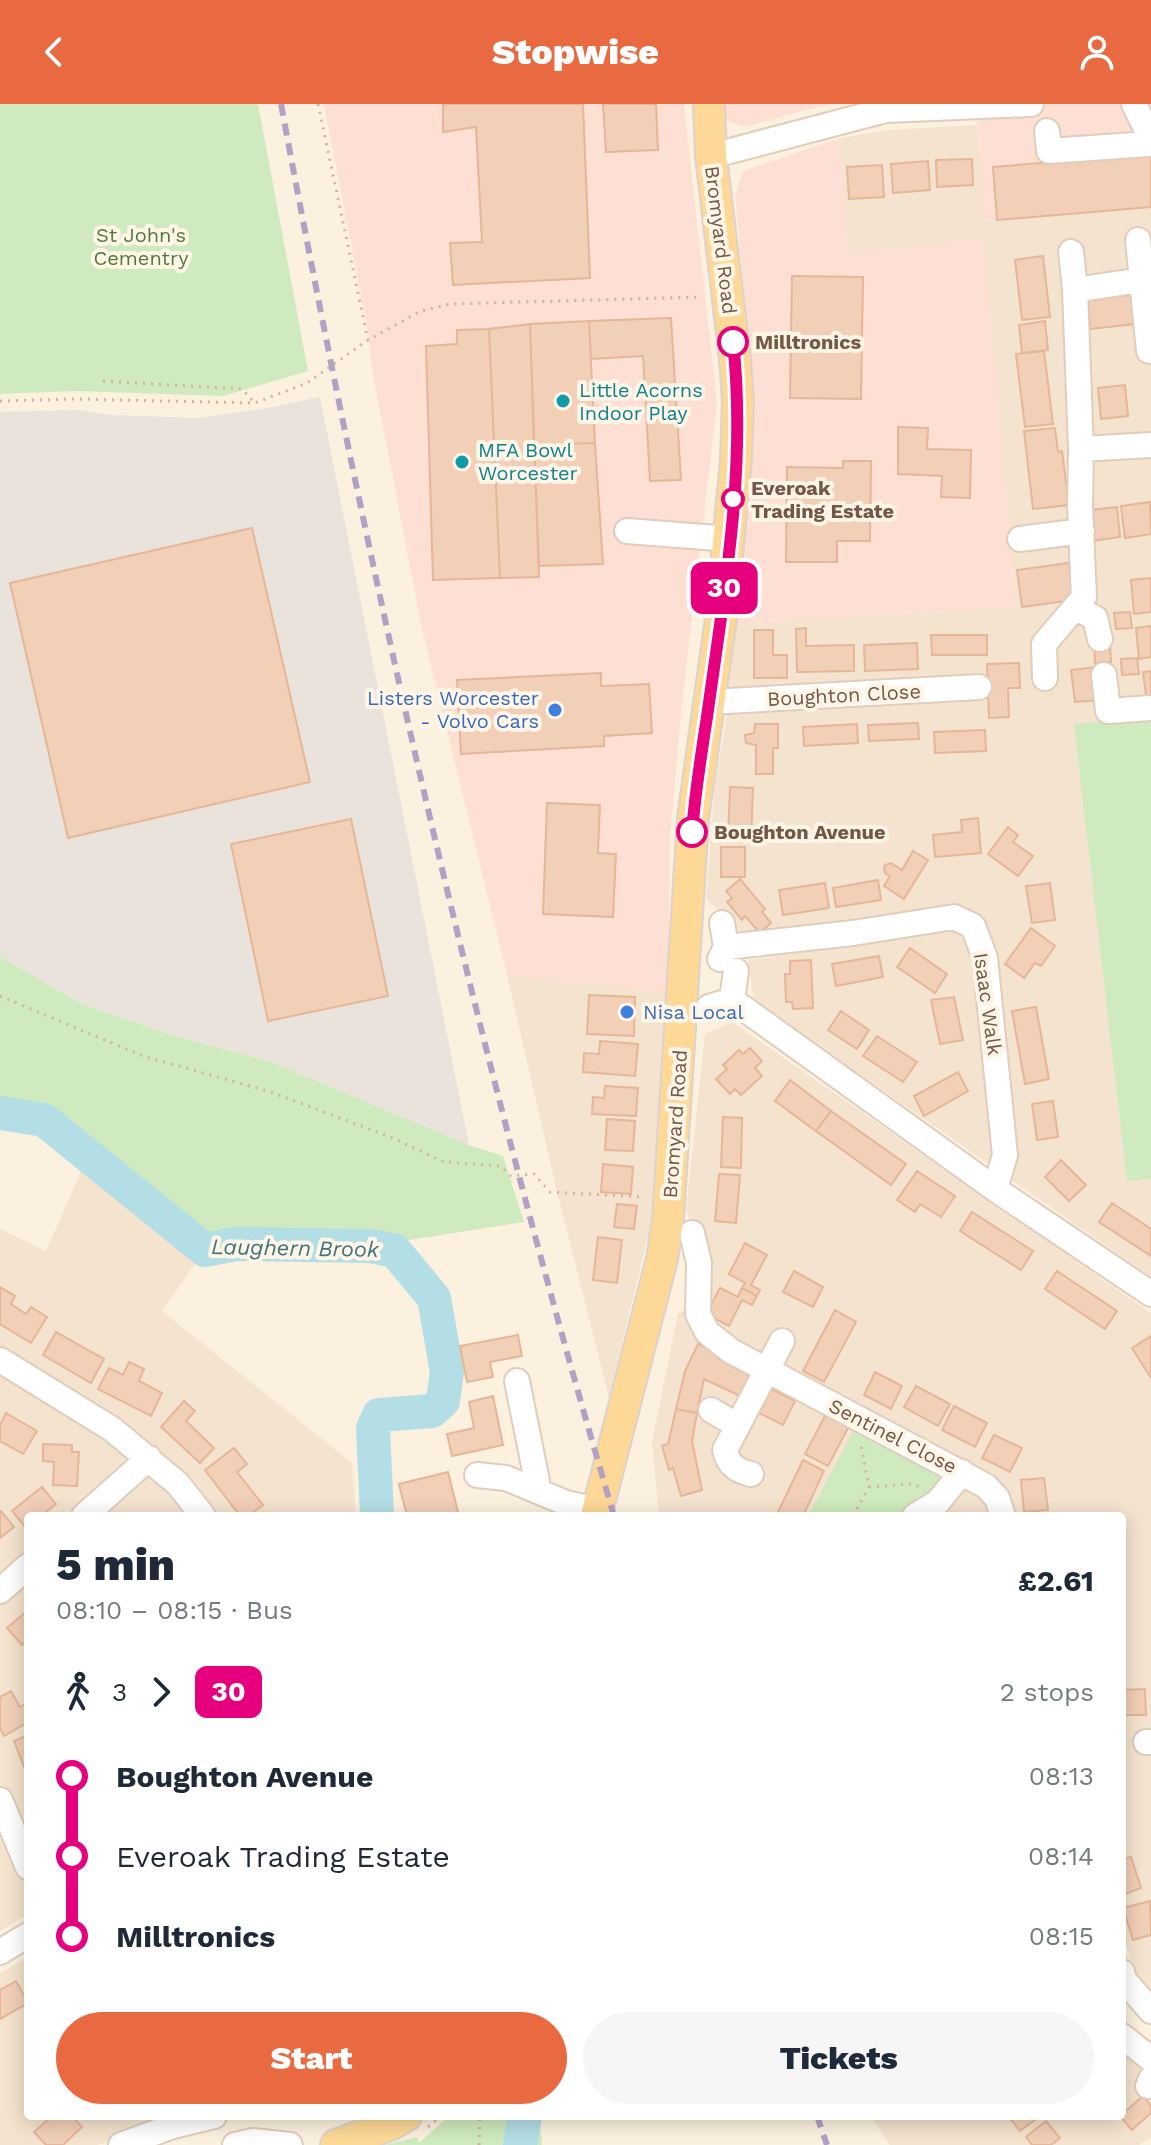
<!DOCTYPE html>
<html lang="en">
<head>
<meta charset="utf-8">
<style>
	body { margin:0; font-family:"Work Sans",sans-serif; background:#f6f6f7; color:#1f2937; height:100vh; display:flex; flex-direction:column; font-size:30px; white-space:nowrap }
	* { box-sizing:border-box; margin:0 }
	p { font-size:26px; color:#747a83 }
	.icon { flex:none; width:44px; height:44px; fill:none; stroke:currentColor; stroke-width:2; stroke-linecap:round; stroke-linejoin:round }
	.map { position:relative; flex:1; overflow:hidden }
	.sheet { position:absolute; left:24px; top:1408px; width:1102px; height:608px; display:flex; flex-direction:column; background:#fff; border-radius:8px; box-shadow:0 4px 20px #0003 }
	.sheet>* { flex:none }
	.badge { padding:0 16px; border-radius:12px; font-size:28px; line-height:52px }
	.map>.badge { position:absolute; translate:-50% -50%; box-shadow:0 0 0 4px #fff }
	.legs { display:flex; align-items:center; gap:12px; height:88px; padding:0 32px; font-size:26px }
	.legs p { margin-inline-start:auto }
	.head { display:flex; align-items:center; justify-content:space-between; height:136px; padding:0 32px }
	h1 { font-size:44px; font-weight:800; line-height:60px }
	.primary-button { display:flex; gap:16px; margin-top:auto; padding:16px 32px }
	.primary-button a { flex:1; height:92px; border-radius:48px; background:#e96941; color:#fff; font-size:32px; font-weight:800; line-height:92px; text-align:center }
	.primary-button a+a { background:#f6f6f7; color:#1f2937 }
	ul { padding:0 32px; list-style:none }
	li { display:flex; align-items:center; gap:28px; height:80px; font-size:30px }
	li i { display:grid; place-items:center; width:12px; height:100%; margin:0 10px; background:currentColor }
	li i::after { content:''; width:20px; height:20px; margin:-10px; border:6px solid; border-radius:50%; background:#fff }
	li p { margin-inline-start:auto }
	li:first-child i { background:linear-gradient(#0000 50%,currentColor 0) }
	li:last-child i { background:linear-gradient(currentColor 50%,#0000 0) }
	header { display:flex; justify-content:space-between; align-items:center; height:104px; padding:0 32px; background:#e96941; color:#fff; font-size:36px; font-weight:800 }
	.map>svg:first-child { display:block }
	.residential { fill:#f4e3ce }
	.commercial { fill:#fde0d3 }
	.industrial { fill:#eae3db }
	.green { fill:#cfeabe }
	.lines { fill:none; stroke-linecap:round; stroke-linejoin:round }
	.river { stroke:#b4dee6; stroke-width:34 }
	.building { fill:#f2cfb7; stroke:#e5b697; stroke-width:2 }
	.minor-casing { stroke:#e0cdbb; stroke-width:28 }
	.major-casing { stroke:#dbd3cf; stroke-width:34 }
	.path { stroke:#d6b29a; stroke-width:3; stroke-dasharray:2 6; stroke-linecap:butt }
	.minor { stroke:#fff; stroke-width:24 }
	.major { stroke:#fdd896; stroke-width:30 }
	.rail { stroke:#b49fc5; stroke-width:6; stroke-dasharray:12 8; stroke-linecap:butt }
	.line-1-casing { stroke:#fff; stroke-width:18 }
	.line-1 { stroke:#e6007e; stroke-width:12 }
	.stop-1-dot { fill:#fff; stroke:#e6007e; stroke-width:4 }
	.culture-dot { fill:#0f9aa8; stroke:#fff5e6; stroke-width:3 }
	.shop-dot { fill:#3f7fe0; stroke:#fff5e6; stroke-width:3 }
	.labels { text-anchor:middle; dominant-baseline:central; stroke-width:8; stroke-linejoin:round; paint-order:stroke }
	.park-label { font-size:20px; fill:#4f793f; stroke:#fff5e6 }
	.street-label { font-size:20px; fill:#735747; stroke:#fff5e6 }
	.stop-label { font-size:20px; font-weight:bold; fill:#735747; stroke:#fff5e6; text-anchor:start }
	.culture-label { font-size:20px; fill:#0d838f; stroke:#fff5e6; text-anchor:start }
	.shop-label { font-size:20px; fill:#366cbe; stroke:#fff5e6; text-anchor:end }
	.water-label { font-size:22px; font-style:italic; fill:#3e7480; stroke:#fff5e6 }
</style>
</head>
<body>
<header><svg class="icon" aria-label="back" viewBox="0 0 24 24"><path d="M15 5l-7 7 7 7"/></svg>Stopwise<svg class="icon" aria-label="person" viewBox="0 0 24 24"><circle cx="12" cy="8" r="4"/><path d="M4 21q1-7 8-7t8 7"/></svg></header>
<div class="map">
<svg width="1151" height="2041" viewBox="0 0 1151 2041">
	<rect width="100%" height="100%" fill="#fcf1df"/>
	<path class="residential" d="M977 21 984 116 1151 103V612L1075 620 1127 1077 1151 1075V1173L754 897 748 856 894 834 744 833 706 794 715 679 725 624 734 520 1017 503 983 135 847 150 840 34 890 26Z
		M507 871 668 888 652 1115 609 1294 555 1079Z
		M732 918 1151 1209V1892L1134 1864 1122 1826V1412H659L652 1338 678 1209 688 1205 704 1147 686 1106 705 930Z
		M88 1051 205 1146 162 1207 352 1359 356 1412H28V1810L0 1827V1125L46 1147Z
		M28 1853V2012H185L97 2041H0V1869Z
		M1122 1919 1151 1936V2033L1139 2041H890L870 2012H1122Z"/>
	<path class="commercial" d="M324 0H684L717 299 682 599 670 733 668 888 507 871 421 520 372 265 368 227Z
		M725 0H829L745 23 726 16Z
		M976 0H1142L1151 103 983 116Z
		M840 34 848 149 984 135 1017 503 734 520 754 298 735 91 743 67Z"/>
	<path class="industrial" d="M320 293 469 1041 271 958 171 931 82 900 0 853V308L77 306 111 311 199 314 268 304Z"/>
	<path class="green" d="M0 0H258L308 267 223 292 75 287 0 290Z
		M1151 612V1075L1127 1077 1074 620Z
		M0 853 82 900 171 931 271 958 469 1041 503 1052 524 1118 371 1142 236 1140 205 1146 44 1016 0 1017Z
		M854 1326 936 1368 940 1379C931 1393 909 1407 893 1412H808Z
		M449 2012H539L542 2041H384L417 2033 419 2039Z"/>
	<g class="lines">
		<path class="river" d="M0 1009 44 1016 205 1146 236 1140 371 1142 395 1147 434 1194 447 1268 443 1297 432 1307 379 1311 373 1324 377 1412
			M520 2041 525 2012"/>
	</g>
	<path class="building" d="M443 0H583L590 174 453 181 450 139 482 138 476 23 443 28Z
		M603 0H656L658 46 606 48Z
		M1151 50V103L997 116 993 63Z
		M972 55 973 81 937 83 936 56Z
		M928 57 930 86 893 89 891 60Z
		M882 61 884 93 849 95 847 63Z
		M1043 152 1050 213 1022 216 1015 156Z
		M792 172 863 173 861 295 790 294Z
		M1132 191 1135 220 1090 225 1088 195Z
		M671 214 681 376 650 377 643 252 591 255 589 217Z
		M589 217 595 339 534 341 530 220Z
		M1045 217 1048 246 1022 249 1019 221Z
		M530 220 539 473 500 474 489 225Z
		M489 225 500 474 433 476 426 242 457 240V226Z
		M1044 247 1053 320 1025 323 1016 250Z
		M1125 281 1128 312 1101 315 1098 284Z
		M898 323 928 324 927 345 971 346 970 394 941 393 942 372 898 370Z
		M1055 324 1058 348 1062 347 1069 401 1033 405 1024 327Z
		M595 339 603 460 539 462 534 341Z
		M843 357H871L870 437H837V458H786L787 363 843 364Z
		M1150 398 1151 430 1125 434 1121 402Z
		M1117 403 1120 433 1092 437 1089 406Z
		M252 424 310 678 68 734 10 479Z
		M1069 459 1073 496 1022 503 1017 466Z
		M1151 474V508L1134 510 1131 476Z
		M1130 508 1132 524 1116 525 1114 509Z
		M1151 522V553L1139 555 1136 524Z
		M806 524V542L854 541V567L797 568 796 525Z
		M754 526H773V551H787V574H754Z
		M931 531H987V551H932Z
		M917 539 918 565 865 567 864 541Z
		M1110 541 1111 558 1095 559 1094 542Z
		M1137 554 1139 570 1122 571 1121 555Z
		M1019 559 1020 584H1008L1009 613 989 614 987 560Z
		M1095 563 1098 596 1075 598 1071 566Z
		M1151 567V598L1147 599 1143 568Z
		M601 569V582L649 580 652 629 604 632V642L461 650 457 576Z
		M918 619 919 635 869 637 868 621Z
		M755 620H778V644H773V670H756V641L746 639 745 631 754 629Z
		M857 620 858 639 804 642 803 623Z
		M985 626 986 647 935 649 934 628Z
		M730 683 753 684 751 737 728 736Z
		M547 699 600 701 598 749 616 750 613 813 543 810Z
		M978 714 981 749 935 753 933 731 962 728 961 716Z
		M351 715 388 892 268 917 231 740Z
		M1008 723 1018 731 1013 738 1033 752 1018 772 988 750Z
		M721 743H745V773H721Z
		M913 747 928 756 904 795 884 782 890 772 885 769 884 764 885 761 891 759 902 766Z
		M740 775 765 805 762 808 771 819 760 829 745 812 742 816 727 798 732 794 726 787Z
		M878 776 881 796 836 803 833 784Z
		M825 779 829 804 783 811 779 786Z
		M1050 779 1055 816 1032 819 1026 782Z
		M1031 824 1055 842 1041 862 1035 859 1024 874 1005 860Z
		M910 844 947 870 935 889 897 863Z
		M879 852 883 873 836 882 832 860Z
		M811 856 813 904 793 905 792 898H786L785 870H790V857Z
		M589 891 635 893 634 932 587 930Z
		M954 893 963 936 940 940 931 896Z
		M1036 903 1049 975 1025 980 1012 907Z
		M841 907 869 926 857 945 828 926Z
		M877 932 917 958 903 978 863 952Z
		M600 937 638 940 635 972 583 968 584 949 599 950Z
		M750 944 762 957 755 964 762 972 741 991 735 985 730 990 716 975 727 965 723 961 739 946 743 950Z
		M958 968 968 987 924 1012 914 992Z
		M790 976 831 1007 816 1027 775 997Z
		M605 982 638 984 636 1012 592 1010 593 993 604 994Z
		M1053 997 1058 1033 1037 1036 1032 1000Z
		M831 1007 906 1060 891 1081 816 1027Z
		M723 1013 742 1014 741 1064 721 1063Z
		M607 1015 635 1017 633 1047 605 1046Z
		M1061 1056 1086 1081 1069 1097 1045 1073Z
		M603 1060 633 1063 631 1090 601 1088Z
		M917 1067 955 1092 941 1113 920 1100 915 1108 897 1096Z
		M719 1070 740 1071 736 1119 715 1117Z
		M1112 1099 1151 1125V1152L1099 1118Z
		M617 1100 637 1102 634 1125 614 1123Z
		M972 1108 1033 1147 1021 1166 960 1127Z
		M598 1133 622 1136 617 1179 593 1176Z
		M745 1139 767 1151 751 1181 760 1186 757 1192 742 1184 745 1179 729 1170Z
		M794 1167 823 1183 813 1203 783 1188Z
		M1057 1167 1117 1207 1105 1225 1045 1185Z
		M0 1183 15 1192 11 1200 26 1210 31 1203 47 1213 31 1239 0 1220Z
		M720 1184 738 1193 742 1184 757 1192 752 1201 742 1196 729 1222 706 1210Z
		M835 1206 856 1218 824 1278 803 1267Z
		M56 1228 104 1255 91 1279 43 1251Z
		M518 1231 522 1252 490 1258 493 1273 467 1278 460 1242Z
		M1151 1232V1274L1132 1244Z
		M698 1240 720 1250 718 1254 752 1273 742 1293 704 1275 697 1309 676 1305 685 1267Z
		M129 1258 144 1265 139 1277 162 1289 151 1312 98 1285 109 1264 123 1271Z
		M875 1268 902 1282 891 1305 864 1291Z
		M916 1282 950 1300 938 1322 904 1303Z
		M767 1283 795 1297 783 1321 755 1307Z
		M493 1292 503 1341 452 1352 447 1330 474 1324 469 1298Z
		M184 1297 195 1307 186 1317 214 1344 200 1359 161 1323Z
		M954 1302 987 1319 975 1343 942 1326Z
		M676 1305 697 1309 692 1337 702 1386 681 1392 673 1364 669 1366 662 1342 668 1340Z
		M6 1309 37 1327 23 1350 0 1337V1321Z
		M826 1310 849 1322 828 1362 805 1350Z
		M994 1331 1022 1344 1010 1368 982 1354Z
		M43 1340 72 1341V1348H79L77 1382 53 1381 54 1358 43 1357Z
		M234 1344 247 1360 237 1368 263 1401 248 1412H240L205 1366Z
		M803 1356 824 1367 803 1412H780L777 1410Z
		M448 1368 459 1412H407L399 1380Z
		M1044 1374 1048 1406 1024 1408 1021 1376Z
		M42 1383 56 1400 41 1412H28L26 1424 12 1407Z
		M1 1407 14 1423 0 1434V1408Z
		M28 1506V1535L22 1541 7 1524Z
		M1145 1585 1146 1611H1124L1122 1586Z
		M11 1587 20 1603 25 1600 28 1618 4 1632 0 1624V1593Z
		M28 1631V1673L14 1637Z
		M1131 1753 1141 1784 1122 1791V1755Z
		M1150 1797 1151 1831 1133 1836 1123 1804Z
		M16 1877 28 1899 0 1915V1886Z
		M1143 1992 1151 2002V2009L1132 2026 1120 2012Z
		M52 2012H72L82 2023 63 2041H46L34 2028Z
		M1008 2012H1040L1020 2027Z
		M1046 2017 1060 2034 1051 2041H1032L1026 2033Z"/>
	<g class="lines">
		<defs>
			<path id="minor" d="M1047 27 1049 47 1148 40 1150 33 1134 0
				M711 52 886 6 1031 0
				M1138 136 1149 247
				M1071 148 1075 186
				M1141 176 1075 186 1081 345 1151 341
				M627 427 730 435
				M1020 435 1082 427
				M1076 504 1095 514 1100 535
				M1104 571 1108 607 1151 604
				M1045 574 1044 540 1084 493 1080 402 1081 345
				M709 598 979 583
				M726 843 853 829 954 813 973 822 985 854 1005 1051 995 1085
				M720 855 726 843 722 819
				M732 896 995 1085 1151 1190
				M709 903 732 896 736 867
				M692 1129 699 1159 698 1210 707 1228 731 1247 986 1382 997 1394 1003 1412
				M0 1256 112 1325 178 1380 203 1412
				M517 1277 537 1377 534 1385
				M711 1306 738 1322
				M751 1370C737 1367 728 1361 725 1346L782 1237
				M477 1371 506 1374 566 1399 597 1406
				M84 1412 149 1354
				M915 1412 938 1398 962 1368
				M0 1487 28 1462
				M1146 1638H1151
				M0 1696 28 1763
				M0 1848 28 1831
				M1122 1868 1124 1876 1151 1907
				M1122 1932 1151 1955
				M1148 1982 1151 1975
				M121 2041 173 2022 214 2012
				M235 2041 253 2037 290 2041"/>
			<path id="major" d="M596 1412 662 1155 668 1115 693 714 721 514 736 356 738 297 735 255 711 52 709 0
				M336 2041 392 2020 406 2012"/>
		</defs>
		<use href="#minor" class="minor-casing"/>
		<use href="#major" class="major-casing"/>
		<path class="path" d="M318 0 368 236
			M103 277 242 285 253 297
			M0 297 74 295 255 299 307 279 368 236 421 207 450 200 702 193
			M0 892 143 952 271 988 393 1034 444 1058 500 1062 511 1072 534 1070 550 1088 645 1093
			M869 1383 909 1380 921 1383
			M853 1412 869 1383 861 1341
			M428 2023 441 2012
			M479 2041 480 2012"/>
		<use href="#minor" class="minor"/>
		<use href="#major" class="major"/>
		<path class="rail" d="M281 0C369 475 477 948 614 1412
			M817 2012 827 2041"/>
	</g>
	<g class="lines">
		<defs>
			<path id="line-1" d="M692 728C695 689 701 651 707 613 724 490 747 363 733 238"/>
		</defs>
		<use href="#line-1" class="line-1-casing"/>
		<use href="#line-1" class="line-1"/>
	</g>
	<g class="stop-1-dot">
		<circle cx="733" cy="238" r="14"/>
		<circle cx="733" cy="395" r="10"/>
		<circle cx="692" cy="728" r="14"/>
	</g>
	<g class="culture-dot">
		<circle cx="563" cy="297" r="8"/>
		<circle cx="462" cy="358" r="8"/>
	</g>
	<g class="shop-dot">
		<circle cx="555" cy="606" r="8"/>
		<circle cx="627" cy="908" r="8"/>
	</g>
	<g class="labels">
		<g class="park-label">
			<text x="141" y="131">St John's<tspan x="141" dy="23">Cementry</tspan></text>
		</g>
		<g class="street-label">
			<text transform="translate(721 136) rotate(83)">Bromyard Road</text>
			<text transform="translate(844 591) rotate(-3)">Boughton Close</text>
			<text transform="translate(988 900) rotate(82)">Isaac Walk</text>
			<text transform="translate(675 1020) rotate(-86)">Bromyard Road</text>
			<text transform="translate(893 1332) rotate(27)">Sentinel Close</text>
		</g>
		<g class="stop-label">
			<text x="755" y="238">Milltronics</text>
			<text x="751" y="384">Everoak<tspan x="751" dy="23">Trading Estate</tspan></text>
			<text x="714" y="728">Boughton Avenue</text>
		</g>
		<g class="culture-label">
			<text x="579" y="286">Little Acorns<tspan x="579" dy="23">Indoor Play</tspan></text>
			<text x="478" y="346">MFA Bowl<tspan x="478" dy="23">Worcester</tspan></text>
		</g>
		<g class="shop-label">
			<text x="539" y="594">Listers Worcester<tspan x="539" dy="23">- Volvo Cars</tspan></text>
			<text x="643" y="908" text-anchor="start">Nisa Local</text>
		</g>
		<g class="water-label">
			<text transform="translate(295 1144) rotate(1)">Laughern Brook</text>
		</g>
	</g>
</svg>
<b class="badge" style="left:724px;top:484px;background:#e6007e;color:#fff">30</b>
<section class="sheet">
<div class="head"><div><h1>5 min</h1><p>08:10 – 08:15 · Bus</p></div><b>£2.61</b></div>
<div class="legs"><svg class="icon" aria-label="walk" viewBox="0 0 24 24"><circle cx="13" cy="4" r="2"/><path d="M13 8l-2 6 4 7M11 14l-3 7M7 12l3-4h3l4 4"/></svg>3<svg class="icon" aria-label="forward" viewBox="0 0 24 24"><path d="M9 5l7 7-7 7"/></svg><b class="badge" style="background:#e6007e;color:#fff">30</b><p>2 stops</p></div>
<ul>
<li><i style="color:#e6007e"></i><b>Boughton Avenue</b><p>08:13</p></li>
<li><i style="color:#e6007e"></i><span>Everoak Trading Estate</span><p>08:14</p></li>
<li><i style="color:#e6007e"></i><b>Milltronics</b><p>08:15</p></li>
</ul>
<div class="primary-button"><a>Start</a><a>Tickets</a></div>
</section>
</div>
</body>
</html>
